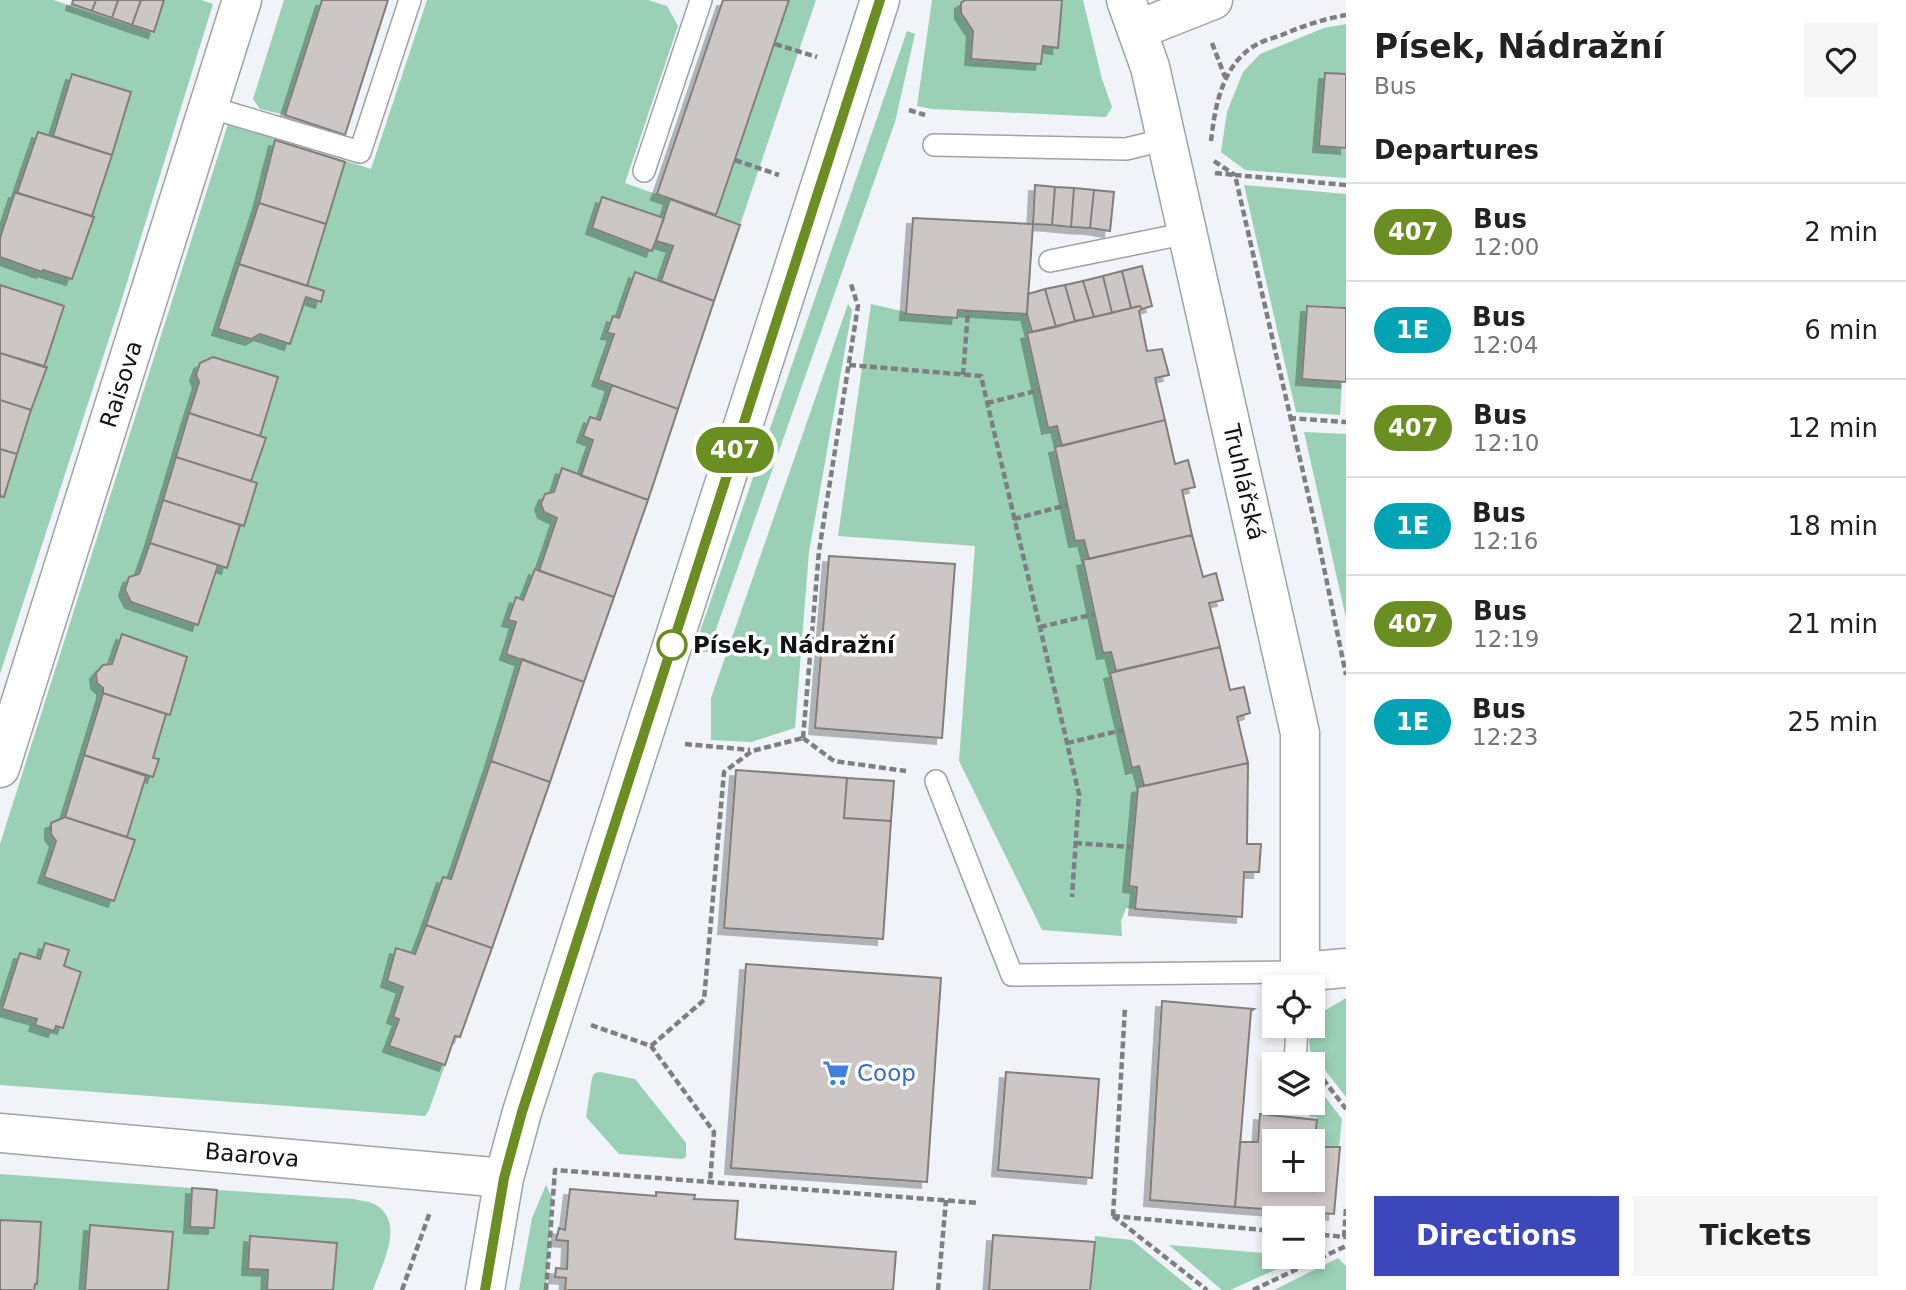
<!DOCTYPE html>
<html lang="en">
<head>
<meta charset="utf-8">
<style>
	body { margin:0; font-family:"DejaVu Sans",sans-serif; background:#f6f6f6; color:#222; height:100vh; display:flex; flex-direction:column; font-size:26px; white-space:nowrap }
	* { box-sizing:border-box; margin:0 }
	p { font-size:23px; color:#767676 }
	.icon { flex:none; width:38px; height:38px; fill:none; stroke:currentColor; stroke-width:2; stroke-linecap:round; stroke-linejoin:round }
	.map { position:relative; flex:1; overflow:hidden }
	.sheet { display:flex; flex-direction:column; background:#fff; width:560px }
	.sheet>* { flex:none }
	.badge { padding:0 14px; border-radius:23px; font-size:24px; line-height:46px }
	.controls { position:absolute; left:1262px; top:975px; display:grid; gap:14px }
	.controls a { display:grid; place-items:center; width:63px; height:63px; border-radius:0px; background:#fff; box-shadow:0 4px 10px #0003; font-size:35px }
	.map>.badge { position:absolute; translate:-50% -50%; box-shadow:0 0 0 4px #fff }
	h2 { padding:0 28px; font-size:26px; line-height:63px }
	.round { display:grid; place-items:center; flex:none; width:74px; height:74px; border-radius:0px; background:#f6f6f6 }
	.overview { display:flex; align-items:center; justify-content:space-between; height:119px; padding:0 28px }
	h1 { font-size:33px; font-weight:700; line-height:52px }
	.primary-button { display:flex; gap:14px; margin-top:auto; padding:14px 28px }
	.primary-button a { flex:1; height:80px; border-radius:0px; background:#3b47ba; color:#fff; font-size:28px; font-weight:700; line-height:80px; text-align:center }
	.primary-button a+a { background:#f6f6f6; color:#222 }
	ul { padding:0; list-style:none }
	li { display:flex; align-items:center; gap:21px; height:98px; padding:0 28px; border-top:2px solid #e0e0e0 }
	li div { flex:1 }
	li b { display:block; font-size:26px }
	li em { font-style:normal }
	li .badge { min-width:77px; font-weight:700; text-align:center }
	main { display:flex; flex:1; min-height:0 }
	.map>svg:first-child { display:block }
	.green { fill:#9ad0b5 }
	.building { fill:#ccc6c5; stroke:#827e7c; stroke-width:2; fill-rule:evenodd; filter:url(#shadow) }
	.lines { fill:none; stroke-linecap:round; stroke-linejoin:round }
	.service-casing { stroke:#9fa3a6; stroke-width:24 }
	.minor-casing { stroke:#9fa3a6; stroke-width:41 }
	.path { stroke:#7d7f81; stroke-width:4.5; stroke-dasharray:7 3.5; stroke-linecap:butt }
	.service { stroke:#fff; stroke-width:21 }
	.minor { stroke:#fff; stroke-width:38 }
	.line-casing { stroke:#fff; stroke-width:16 }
	.line { stroke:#6b8e23; stroke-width:10 }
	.stop-dot { fill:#fff; stroke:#6b8e23; stroke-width:3.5 }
	.labels { text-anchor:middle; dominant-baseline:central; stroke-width:7; stroke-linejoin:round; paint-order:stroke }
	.street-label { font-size:23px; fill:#111213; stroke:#fff }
	.stop-label { font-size:23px; font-weight:bold; fill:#111213; stroke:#fff; text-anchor:start }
	.shop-label { font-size:23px; fill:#366cbe; stroke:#fff; text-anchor:start }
</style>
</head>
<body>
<main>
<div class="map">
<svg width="1346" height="1290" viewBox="0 0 1346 1290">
	<defs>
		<filter id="shadow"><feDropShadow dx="-6" dy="6" stdDeviation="0" flood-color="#0004"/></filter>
	</defs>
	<rect width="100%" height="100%" fill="#f0f3f7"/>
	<path class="green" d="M0 0H53L153 33 164 0H201L213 4 119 308 0 674Z
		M284 0H322L285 115 260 109 253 99Z
		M427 0H648L667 6 678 26 625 183 670 199 664 218 602 197 592 227 652 250 656 241 673 246 661 281 635 272 619 318 614 317 608 333 614 334 599 379 612 385 581 476 562 469 554 492 545 494 541 504 544 512 557 518 539 571 535 569 523 600 516 597V622L506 654 522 659 491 761 451 879 443 877 415 954 396 948 387 980 403 987 393 1017 399 1019 390 1046 445 1065 429 1110 425 1116 0 1085V844L228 124 371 169Z
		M789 0H816L740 225 716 215Z
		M932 0H1083L1102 79 1112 107 1106 117 932 109 917 106Z
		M1346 24V74L1325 73 1319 146 1346 149V178L1245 170 1221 152 1227 112 1243 72 1260 54 1324 28Z
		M907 31 915 34 895 122 708 652H701L695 646Z
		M1244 185 1346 194V307L1306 305 1303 378 1342 382 1340 415 1296 412Z
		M848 304 852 310 809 552 795 728 751 742 711 740V698Z
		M871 304 906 312 907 314 957 318 958 310 1027 314 1048 428 1057 426 1062 446 1055 447 1076 541 1084 540 1089 559 1083 561 1103 653 1111 652 1116 671 1110 673 1131 767 1139 766 1144 786 1138 787 1129 885 1137 887 1135 909 1126 908 1121 921 1122 936 1042 930 959 761 975 546 838 536Z
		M1304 432 1346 434V618Z
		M1346 998V1097L1310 1051 1309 1040 1324 1011Z
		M600 1072 635 1079 686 1143V1157L682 1159 619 1154 586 1117 592 1078 595 1073Z
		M1313 1081 1342 1119 1339 1147 1314 1145 1317 1117H1310L1308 1103 1312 1102Z
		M0 1174 192 1188 190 1227 214 1228 217 1190 354 1199C361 1201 370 1201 376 1205 406 1223 381 1266 373 1290H0Z
		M546 1185 552 1197 546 1290H519L532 1218Z
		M1095 1236 1132 1240 1193 1290H1090Z
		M1169 1245 1274 1254V1256L1286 1257 1277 1269 1230 1290H1222Z
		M1338 1258 1346 1266V1290H1274Z"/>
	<path class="building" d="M73 0H96L92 11 72 4Z
		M96 0H118L112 18 92 11Z
		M118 0H141L132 25 112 18Z
		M141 0H164L154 32 132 25Z
		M322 0H388L345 135 285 115Z
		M723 0H789L716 215 657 194Z
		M965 0H1062L1058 48 1043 46 1041 64 971 59 973 31 961 13V3Z
		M1325 73 1346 74V148L1319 146Z
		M72 74 131 92 112 155 53 136Z
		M38 132 112 155 92 216 17 193Z
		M275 140 345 162 326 224 259 203Z
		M1035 185 1055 187 1052 225 1033 224Z
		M1055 187 1074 188 1071 227 1052 225Z
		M1074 188 1094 190 1090 228 1071 227Z
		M1094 190 1114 192 1110 231 1090 228Z
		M15 192 94 217 72 279 43 270 42 272 0 257V238Z
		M602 197 664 218 652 251 592 228Z
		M670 199 740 225 714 301 661 281 673 246 656 241Z
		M259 203 326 224 307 286 239 264Z
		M913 218 1033 224 1027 314 958 310 957 318 906 314Z
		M239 264 324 291 321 302 306 297 290 344 260 334 251 339 218 329Z
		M1142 266 1152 306 1142 309 1140 306 1131 308 1122 271Z
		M1122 271 1131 308 1112 313 1103 276Z
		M635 272 714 301 678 409 598 380 614 334 607 333 613 316 619 318Z
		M1103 276 1112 313 1094 317 1083 281Z
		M1083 281 1094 317 1075 321 1065 285Z
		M0 285 64 306 44 367 0 353Z
		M1065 285 1075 321 1056 327 1045 289Z
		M1045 289 1056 327 1032 332 1027 314 1028 294Z
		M1140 306 1142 309 1139 311 1147 351 1162 349 1169 375 1155 378 1165 420 1062 446 1057 426 1048 428 1027 333Z
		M1307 306 1346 308V382L1302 379Z
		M0 353 47 367 31 410 0 400Z
		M213 357 278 377 260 436 189 413 199 382 196 375 200 363Z
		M612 385 678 409 648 500 581 476 593 440 583 436 590 417 600 420Z
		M0 400 31 410 17 454 0 449Z
		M189 413 266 438 251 481 176 457Z
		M1165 420 1175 464 1188 460 1195 487 1182 490 1192 535 1089 559 1084 540 1075 541 1055 447Z
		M0 449 17 454 4 497 0 496Z
		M176 457 257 483 244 526 163 500Z
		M562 468 648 500 614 597 539 571 557 518 544 512 541 504 545 494 554 492Z
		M163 500 240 525 227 568 150 543Z
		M1192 535 1203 577 1216 573 1223 600 1209 603 1220 647 1116 671 1111 652 1103 653 1083 560Z
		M150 543 218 565 198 625 131 602 125 590 129 577 139 574Z
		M829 556 955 564 942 738 815 728Z
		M535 569 614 597 584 682 506 654 516 622 508 620 516 597 523 600Z
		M122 634 187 657 170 715 103 693V688L97 683 96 673 103 665 112 664Z
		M1220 647 1230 690 1244 687 1250 713 1237 717 1248 763 1144 786 1139 766 1132 768 1110 673Z
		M522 659 584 682 550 782 491 761Z
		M103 693 166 714 153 758 159 759 153 777 84 755Z
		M84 755 146 776 127 837 65 817Z
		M491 761 550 782 492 948 426 925 443 877 451 879Z
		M1248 763 1247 844H1261L1259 872H1244L1242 917 1135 909 1137 887 1129 886 1138 787Z
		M736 770 847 778 844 818 891 821 883 939 724 928Z
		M847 778 894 781 891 821 844 818Z
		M65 817 135 840 114 901 44 877 56 841 51 834V823Z
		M426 925 492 948 460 1037 455 1036 445 1065 389 1046 399 1019 393 1017 403 987 387 981 396 948 415 954Z
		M45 943 69 950 64 966 81 972 63 1028 56 1026 54 1031 35 1025 37 1019 2 1009 20 953 40 959Z
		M746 964 941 978 927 1182 731 1168Z
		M1162 1001 1254 1009 1251 1011 1235 1207 1150 1200Z
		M1006 1072 1099 1079 1092 1178 998 1170Z
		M1260 1114 1317 1120 1314 1147H1340L1334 1214 1235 1207 1240 1142H1258ZM1274 1141H1312V1180H1274Z
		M192 1188 217 1190 214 1228 190 1227Z
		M570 1189 656 1196V1192L695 1195 694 1199 738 1201 735 1239 896 1252 893 1290H565L566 1278 555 1277 556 1268 567 1269 568 1241 556 1240 559 1228 565 1230Z
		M0 1220 41 1222 37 1284H35L34 1290H0Z
		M90 1225 173 1232 168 1290H85Z
		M993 1235 1095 1242 1090 1290H989Z
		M250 1236 337 1243 333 1290H267L268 1270 248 1269Z"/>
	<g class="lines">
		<defs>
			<path id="service" d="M209 107 360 152 410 0
				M934 145 1126 149 1167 139
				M644 171 701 0
				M1050 261 1188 233
				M936 781 1012 975 1300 972V981
				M1295 1064 1297 1026"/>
			<path id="minor" d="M1126 0 1150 67 1300 733V972L1346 968
				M1137 30 1213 0
				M0 768 242 0
				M0 1133 504 1178
				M485 1290 504 1178 522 1112 880 0"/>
		</defs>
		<use href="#service" class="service-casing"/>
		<use href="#minor" class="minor-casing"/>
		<path class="path" d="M1212 43 1225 77
			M775 44 817 57
			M909 110 925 115
			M1211 141C1215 106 1222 66 1254 46 1263 40 1275 38 1284 34 1305 25 1324 19 1346 15
			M735 160 779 175
			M1214 161 1235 175
			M1215 173 1234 175
			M1346 185 1235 175 1316 529 1346 675
			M849 365 981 376 1079 794 1072 897
			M963 375 968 311
			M987 403 1040 390
			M1289 418 1346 422
			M1014 519 1067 505
			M1040 627 1095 614
			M803 738 819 551 858 306 850 281
			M803 738 834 761 906 771
			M1067 743 1123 730
			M685 744 750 750
			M1075 843 1132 847
			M591 1025 651 1046 714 1132 710 1182
			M651 1046 704 1000 724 772 752 751 803 738
			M1323 1079 1346 1109
			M1113 1216 1125 1007
			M1113 1216 1274 1231
			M1113 1216 1207 1290
			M1312 1234 1346 1237
			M1344 1237 1346 1208
			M402 1290 430 1212
			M546 1290 555 1170 979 1203
			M938 1290 946 1200
			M1253 1290 1346 1246"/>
		<use href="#service" class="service"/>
		<use href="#minor" class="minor"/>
	</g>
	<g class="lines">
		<defs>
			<path id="line" d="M485 1290 504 1178 522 1112 880 0"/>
		</defs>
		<use href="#line" class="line-casing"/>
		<use href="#line" class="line"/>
	</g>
	<defs>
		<symbol id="supermarket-bare" viewBox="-9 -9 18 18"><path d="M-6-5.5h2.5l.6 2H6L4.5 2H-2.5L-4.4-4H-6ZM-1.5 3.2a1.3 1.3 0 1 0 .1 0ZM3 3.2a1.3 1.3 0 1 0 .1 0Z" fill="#3f7fe0" stroke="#fff" stroke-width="2.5" paint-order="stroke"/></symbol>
	</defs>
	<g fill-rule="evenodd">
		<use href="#supermarket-bare" x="817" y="1054" width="38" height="38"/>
	</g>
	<circle class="stop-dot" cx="672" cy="645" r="14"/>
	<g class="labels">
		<g class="street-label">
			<text transform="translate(121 384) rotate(-72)">Raisova</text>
			<text transform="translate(1244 482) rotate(77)">Truhlářská</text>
			<text transform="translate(252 1155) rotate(5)">Baarova</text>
		</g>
		<g class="stop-label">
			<text x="693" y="645">Písek, Nádražní</text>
		</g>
		<g class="shop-label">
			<text x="857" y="1073">Coop</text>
		</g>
	</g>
</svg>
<div class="controls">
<a><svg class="icon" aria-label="locate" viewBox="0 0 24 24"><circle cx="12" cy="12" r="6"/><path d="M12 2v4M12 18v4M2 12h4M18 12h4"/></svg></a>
<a><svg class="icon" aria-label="layers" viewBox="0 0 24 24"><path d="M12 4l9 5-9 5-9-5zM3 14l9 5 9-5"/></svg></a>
<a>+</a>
<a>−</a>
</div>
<b class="badge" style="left:735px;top:450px;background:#6b8e23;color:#fff">407</b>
</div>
<section class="sheet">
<div class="overview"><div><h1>Písek, Nádražní</h1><p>Bus</p></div><a class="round"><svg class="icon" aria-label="heart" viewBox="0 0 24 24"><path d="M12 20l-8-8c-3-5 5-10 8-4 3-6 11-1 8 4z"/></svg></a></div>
<h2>Departures</h2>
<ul>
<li><span class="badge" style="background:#6b8e23;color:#fff">407</span><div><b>Bus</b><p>12:00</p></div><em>2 min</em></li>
<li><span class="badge" style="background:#00a3b4;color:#fff">1E</span><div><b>Bus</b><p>12:04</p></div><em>6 min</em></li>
<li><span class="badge" style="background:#6b8e23;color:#fff">407</span><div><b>Bus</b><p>12:10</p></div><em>12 min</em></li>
<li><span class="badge" style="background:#00a3b4;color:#fff">1E</span><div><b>Bus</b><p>12:16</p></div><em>18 min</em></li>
<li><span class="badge" style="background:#6b8e23;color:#fff">407</span><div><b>Bus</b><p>12:19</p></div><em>21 min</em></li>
<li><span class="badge" style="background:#00a3b4;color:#fff">1E</span><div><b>Bus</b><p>12:23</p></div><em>25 min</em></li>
</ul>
<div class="primary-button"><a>Directions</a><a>Tickets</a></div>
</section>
</main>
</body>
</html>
